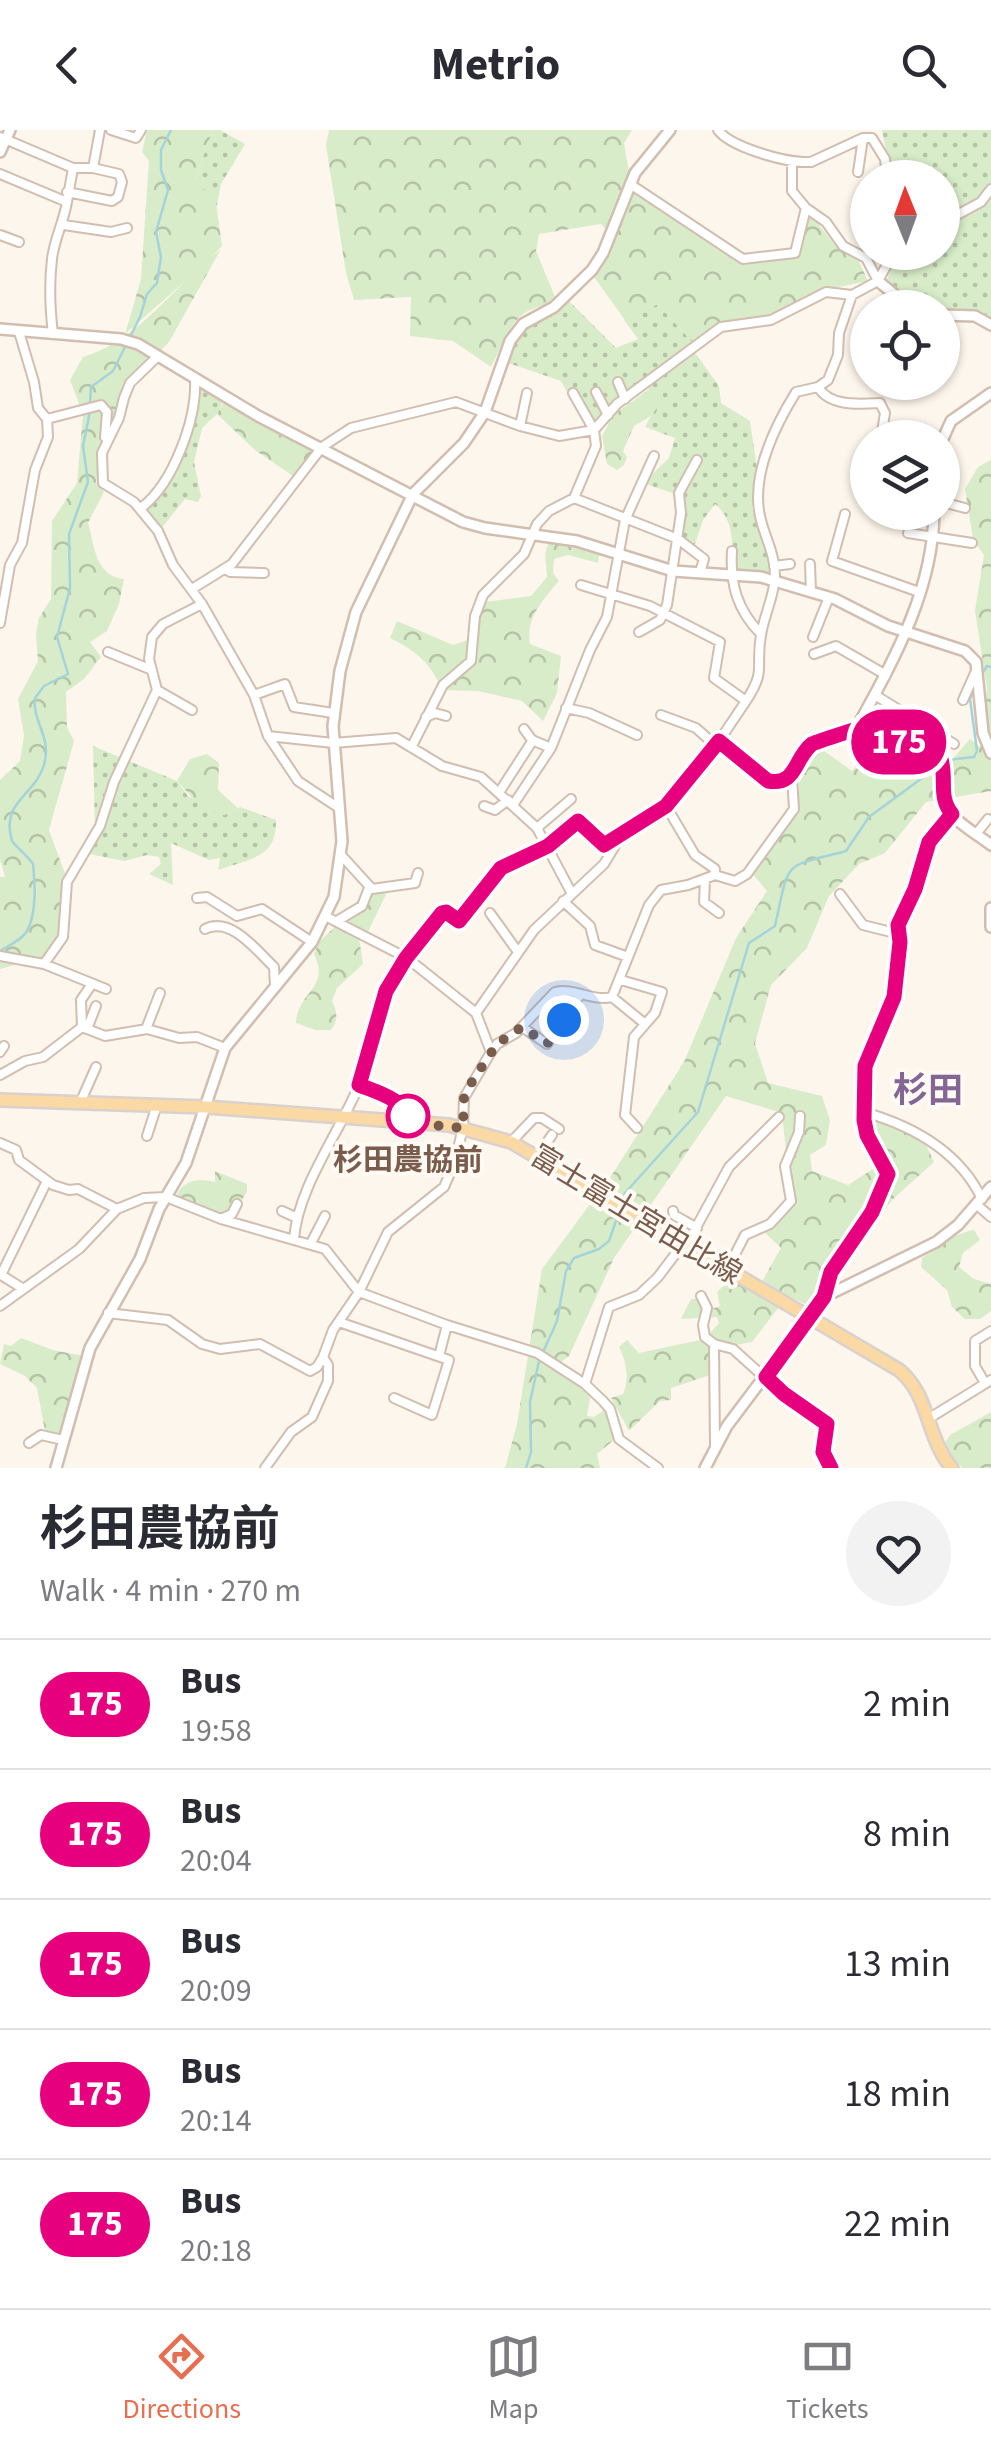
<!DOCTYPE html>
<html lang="en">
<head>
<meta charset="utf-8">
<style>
	body { margin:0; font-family:"Source Sans 3","Noto Sans JP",sans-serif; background:#f2f2f3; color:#2b2b33; height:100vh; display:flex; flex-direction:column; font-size:38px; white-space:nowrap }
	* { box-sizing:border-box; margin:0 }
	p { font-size:32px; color:#7c7c81 }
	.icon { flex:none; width:55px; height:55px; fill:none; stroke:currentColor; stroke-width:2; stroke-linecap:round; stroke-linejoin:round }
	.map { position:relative; height:1338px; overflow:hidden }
	.drawer { display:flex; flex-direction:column; background:#fff; flex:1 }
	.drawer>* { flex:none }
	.badge { padding:0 20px; border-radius:32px; font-size:35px; line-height:65px }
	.needle { width:65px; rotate:359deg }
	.tools { position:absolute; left:850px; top:30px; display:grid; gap:20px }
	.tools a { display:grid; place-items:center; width:110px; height:110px; border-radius:50%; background:#fff; box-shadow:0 2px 8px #0004; font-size:50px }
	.you { position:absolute; width:50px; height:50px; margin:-25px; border:8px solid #fff; border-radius:50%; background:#1a73e8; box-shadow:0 0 0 15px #1a73e833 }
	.map>.badge { position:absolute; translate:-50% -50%; box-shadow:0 0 0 5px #fff }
	.round { display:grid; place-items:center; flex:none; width:105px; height:105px; border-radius:52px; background:#f2f2f3 }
	.overview { display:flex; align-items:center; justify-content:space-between; height:170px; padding:0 40px }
	h1 { font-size:48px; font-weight:700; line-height:75px }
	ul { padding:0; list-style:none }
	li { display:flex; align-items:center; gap:30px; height:130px; padding:0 40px; border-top:2px solid #e1e1e2 }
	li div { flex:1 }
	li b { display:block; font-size:38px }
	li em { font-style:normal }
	li .badge { min-width:110px; font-weight:700; text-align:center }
	header { display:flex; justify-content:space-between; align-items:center; height:130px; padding:0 40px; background:#fff; font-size:45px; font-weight:700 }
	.tabs { display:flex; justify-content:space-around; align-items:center; height:140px; border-top:2px solid #e1e1e2; background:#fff; font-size:28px; color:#7c7c81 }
	.tabs a { display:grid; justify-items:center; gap:5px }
	.tabs .current { color:#e76f51 }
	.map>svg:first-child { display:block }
	.grass { fill:url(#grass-dots) }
	.forest { fill:url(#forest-crowns) }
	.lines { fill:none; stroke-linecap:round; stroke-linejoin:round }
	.stream { stroke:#a5d3da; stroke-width:2.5 }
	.minor-casing { stroke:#d1beb0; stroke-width:12 }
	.tertiary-casing { stroke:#d1beb0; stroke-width:14 }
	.primary-casing { stroke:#dad1cd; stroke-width:16 }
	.minor { stroke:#fff; stroke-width:8 }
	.tertiary { stroke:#fff; stroke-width:9 }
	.primary { stroke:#fbd9a5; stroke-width:11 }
	.line-casing { stroke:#fff; stroke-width:22 }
	.line { stroke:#e6007e; stroke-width:15 }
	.walk { stroke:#7a5c4d; stroke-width:10; stroke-dasharray:0 18 }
	.stop-dot { fill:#fff; stroke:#e6007e; stroke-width:5 }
	.labels { text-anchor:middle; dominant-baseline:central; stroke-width:8; stroke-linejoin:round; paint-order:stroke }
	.stop-label { font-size:30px; font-weight:bold; fill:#7a5c4d; stroke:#fffaf3 }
	.street-label { font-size:30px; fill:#7a5c4d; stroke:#fffaf3 }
	.quarter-label { font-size:35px; font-weight:bold; fill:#846695; stroke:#fffaf3 }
</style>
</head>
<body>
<header><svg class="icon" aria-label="back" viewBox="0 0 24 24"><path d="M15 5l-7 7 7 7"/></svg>Metrio<svg class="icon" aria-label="search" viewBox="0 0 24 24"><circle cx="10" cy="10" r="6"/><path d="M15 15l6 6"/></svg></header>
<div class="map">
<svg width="991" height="1338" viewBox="0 0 991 1338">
	<defs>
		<pattern id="grass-dots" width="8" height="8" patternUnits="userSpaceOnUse" patternTransform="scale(2.5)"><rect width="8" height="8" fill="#d8ecc9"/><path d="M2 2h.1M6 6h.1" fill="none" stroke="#b4c2a5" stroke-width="1.8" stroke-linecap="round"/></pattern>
		<pattern id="forest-crowns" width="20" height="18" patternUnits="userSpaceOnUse" patternTransform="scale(2.5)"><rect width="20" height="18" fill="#d8ecc9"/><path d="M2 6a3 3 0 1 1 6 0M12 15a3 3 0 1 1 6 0" fill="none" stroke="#b4c2a5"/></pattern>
	</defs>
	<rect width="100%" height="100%" fill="#fdf6ec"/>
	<path class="grass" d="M213 0H220L245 14 221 54 217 76 195 48Z
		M882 0H991V187L981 181 923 177 886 152 897 123 942 122V48L891 47Z
		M568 170 616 218 638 209 624 190 658 174 695 215 636 261 599 297 588 301 561 251 502 231 523 198Z
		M693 220 719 256 721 273 750 291 758 346 752 378 770 426 772 446 733 439C732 415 735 390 715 374L703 390 694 417 676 408 678 365 643 353 669 328 675 308 645 297 659 271 647 257Z
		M201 258 223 271 217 284 202 298 194 332 201 366 198 372 185 369 160 400 145 378C182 355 190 297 201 258Z
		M93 616 177 651 188 666 224 685 240 677 276 690C277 729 250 728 218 740L220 728 209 730 171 713 173 755 149 744 161 734 159 727 147 725 124 731 89 724 95 701Z"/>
	<path class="forest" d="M147 0H213L195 48 216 73 222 116 211 127 221 119 169 212 127 255 119 278 100 315 96 352 104 362 88 393C95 417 95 446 124 449L119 474 107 501 90 512 101 527 84 549 66 562 67 597 74 611 49 700 68 752 64 803 44 832 32 830 0 839V747H5L0 729V650L20 631 24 605 18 569 38 531 36 504 39 488 51 469 52 391 77 353 83 284 70 250 83 227C127 214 157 178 190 147L125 204 141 149 149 31 142 22Z
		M329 0H632L624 13 632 60 741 132 797 125 810 83 836 117 859 131 868 151 825 160 769 187 739 190 695 215 658 174 625 190 594 147 614 109 601 94 539 104 536 121 555 167C546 175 537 177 526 182 509 192 500 220 491 237L453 211 410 206 411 167 354 170 346 143 326 15Z
		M651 258 659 271 656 283 634 296 623 321 627 327 624 335 617 340 607 334 602 306 608 295 609 288Z
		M224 271 318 316 296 348 255 320 217 284Z
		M991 330V661L926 672 885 723 859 734 829 766 807 818 771 855 755 913 768 953 822 966 830 990 826 1015 810 1025 812 1041 848 1055 876 1037 870 989 921 1004 934 1032 893 1069 809 1176 761 1153 781 1118 764 1102 791 1066 782 983 726 966 614 1128 569 1226 561 1232 590 1268 587 1286 594 1287 607 1278 615 1309 597 1324 600 1338H505L517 1294 542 1139 613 1043 684 932 736 808 767 761 750 741 799 682V653L820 618 852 641 879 609 934 632 949 633 970 609 980 617 987 558 975 481 984 425 973 409 965 359 978 337Z
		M550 408 600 420 598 433 568 425 554 429 553 443 559 451C542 471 526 487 530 514L561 526 557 563 543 591 522 571 478 561 442 560C431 533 416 521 390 508L397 491 453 515 468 510 474 488 485 472 531 466 547 447 545 424Z
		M207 624 219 633 218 660 238 678 224 685 201 677 177 651 190 629Z
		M388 760 366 806 359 808 363 834 337 858 332 871C337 882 339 889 331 900H315L296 893C297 862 331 858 314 824L319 812 371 762Z
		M215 1041 247 1054V1062L229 1089 182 1070 177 1064C185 1049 200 1048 215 1052Z
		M974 1100 980 1110 963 1123 959 1137 974 1149 991 1154V1181L980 1189H965L952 1177 947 1160 921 1137 922 1128C941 1117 951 1104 974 1100Z
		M732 1148 767 1165 779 1177 752 1212 720 1218 710 1234V1245L671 1258V1270L660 1271 629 1301 611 1268 623 1264C630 1250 626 1230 619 1217L627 1210 639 1223 705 1209 719 1193 717 1187 681 1189 691 1169H700L706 1181 720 1176 717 1162Z
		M21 1208 53 1220 83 1226 58 1304 45 1301 37 1258 25 1246 0 1234 4 1214 11 1216Z
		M991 1282V1338H962L944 1314 950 1305Z"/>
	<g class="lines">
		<path class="stream" d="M90 273 91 257 113 241 140 187 147 164 157 153 161 127 156 102 168 60 161 40V20L171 0
			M982 544 987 536 991 537
			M947 630 974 627 977 621 970 569 976 555
			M0 821C9 815 21 811 27 801 37 782 35 754 33 734 27 725 18 719 12 711 0 671 35 666 44 635 52 606 32 592 35 568L44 556 68 544 57 507 70 458 69 404 88 352 83 316 90 281
			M621 1074 625 1063 698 982 749 813 775 796C790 729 781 738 846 721L869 687 940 635
			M526 1338 531 1322 530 1272 539 1231 557 1191 566 1141 574 1128 599 1119 609 1111 619 1082"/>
		<defs>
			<path id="minor" d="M111 0 136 8 141 0
				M718 0C730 17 782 31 803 32H811L863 8H872L885 29 887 48
				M0 7 73 38 67 72 0 44
				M73 38H93L100 0
				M858 42 863 8
				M630 54 743 129 795 123 806 78 792 61V31
				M67 62 112 71 118 67 122 52 119 44 93 38
				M806 78 826 92 843 116 866 128 878 151
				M942 93 981 72 991 59
				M64 95 111 102 127 98
				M0 105 19 112
				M53 204C50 179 49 154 52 129 54 110 64 91 67 72
				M158 226 130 253 124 268 119 288 102 323 103 353 134 372 158 401 173 435 202 474 254 565 268 606 298 651 339 678
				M618 252 625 269
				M818 257C830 277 859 274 880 273L885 283 881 308
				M596 262 608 285
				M47 289 101 275 107 282 105 307
				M520 296 527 263
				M574 368 678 409 704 429 700 442
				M942 372 965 378
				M141 378C173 354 197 289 195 249
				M845 384 832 431 919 462
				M908 403 972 413
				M732 421C730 454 737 480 761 504
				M810 434 811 462
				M774 436 790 434
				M226 439 230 442 264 443
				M581 455 650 476 720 512 714 548 746 571 719 611
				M192 459 232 434 322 317 351 298 456 272 520 296 559 306 594 300 617 274 721 197 771 190 826 162 852 165 878 151 891 127 898 122
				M0 493 10 435 22 413 35 340 48 307 47 289 38 278 34 252 19 202
				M639 502 660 490 667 475 681 383 679 363 697 330
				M813 507 829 467
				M108 522 152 540
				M814 524 836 516 886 545
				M157 560 192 580
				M254 565 285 554 294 577 333 583
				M875 565 954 614
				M963 570 976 541
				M746 571C767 539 755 538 761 505 764 485 775 465 775 445 775 423 764 406 760 386 751 345 775 296 796 262L818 257 828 250 838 225 839 203 852 165
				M566 578 589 583 637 605
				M661 585 696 598 715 615
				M426 587 435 583 446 586
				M524 599 532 610 551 618
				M268 606 333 613 396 608 442 636 481 647 537 698 571 762
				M412 616 443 555 471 531 475 486 483 465 524 424 537 394 549 381 574 368 596 316 594 300 573 263
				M500 661 533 610
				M513 675 551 618 590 520 607 487 625 390 654 326
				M484 676 495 680 508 670
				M666 676 695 725 715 739V745
				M537 698 571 669
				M976 704 988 689
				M342 726 372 759 415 753 418 743
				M705 749 704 772 719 783
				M840 764 863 795 899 804
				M197 768 207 767 237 786 262 779 312 812
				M563 771 590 796 595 815 628 827
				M490 783 518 822
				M327 787 407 828 476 883
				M337 791 362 776 369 758
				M205 799C231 786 256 820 274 837L275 857
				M0 826 44 834 106 859
				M44 834 63 807 67 752 100 696 114 652 157 560 149 529 152 507 163 494 202 474
				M621 850 662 862 655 883 634 907 625 985 637 998
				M612 867 644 893
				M82 897 105 906 147 899 179 908 197 907 225 918
				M82 897 81 870 92 854
				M522 897 547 914 580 865
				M87 899 96 876
				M146 899 160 863
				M0 922 4 916
				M491 922 497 914 516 903 555 862C574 857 592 872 612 867L649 775 661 760 688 755 715 745 735 751 747 744 794 679 792 647
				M0 945 25 931 43 927 82 897
				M359 955C379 963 405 969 410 993
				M80 973 96 937
				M864 982C913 996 959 1021 982 1069
				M147 1006 157 975
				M511 1012 534 988H542L559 999
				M0 1013 16 1020 19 1030 53 1055 69 1060 78 1059 117 1079
				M538 1025 552 1005
				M977 1075 991 1087
				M282 1081 295 1087
				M673 1081 674 1085 697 1098
				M221 1089 232 1084 237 1074
				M668 1095 690 1109
				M294 1109C298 1055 342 1000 362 948 372 920 373 887 386 860 398 834 423 796 447 782L459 791 501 738 548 716 578 691 604 715 624 701
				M311 1113 325 1086
				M686 1116 729 1037 779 987
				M727 1140 745 1105 770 1094 791 1071 785 1036 799 1002 800 986
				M22 1158 1 1145 47 1051
				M701 1166 707 1178 703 1195 705 1207 714 1214 733 1219 784 1265 827 1294 823 1322 831 1338
				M824 1167 831 1142 872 1082 887 1044 867 1005 864 990 865 936 894 867 900 812 899 795 915 759 929 712 952 684
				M0 1176 79 1119 117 1079 144 1068 166 1067 221 1089 325 1119 359 1162 447 1195 537 1223 585 1254 603 1271 610 1279 619 1309 658 1338
				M108 1183 168 1190 202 1214 220 1219 260 1214 310 1241 317 1237 323 1227
				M339 1192 449 1230 432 1285 394 1268
				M714 1214 715 1317
				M439 1226 447 1195
				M985 1253 975 1236V1211L991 1201
				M585 1254 609 1177 639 1165 658 1147 683 1114
				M928 1289 991 1250
				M29 1313 41 1305 63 1310
				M265 1338 291 1302 312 1287 328 1251V1235L323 1227 333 1200 359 1162 388 1102 444 1057 455 1032 463 997 464 968 491 922 476 883 534 800 604 734 624 701 666 676 719 611 768 651 776 652 792 647 811 615 856 599"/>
			<path id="tertiary" d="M0 22 10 0
				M878 151 911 178
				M942 185 975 186 991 195
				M0 199 121 209 138 214 258 286 463 392 485 398 577 411 673 441 761 447 835 469 888 496 965 521 976 532 983 603 991 623
				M942 311 951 291 991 263
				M934 382C933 462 893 531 856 599L890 607 939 625C946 639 941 650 942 665 943 686 976 703 991 715
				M991 778V797
				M56 1338 90 1218 140 1129 159 1079 186 1033 225 918 312 812 334 767 342 711 333 596 340 541 356 482 413 364 464 313 485 282 510 211 523 194 554 177 592 140 603 123 635 43 670 0
				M705 1338 727 1296 824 1167 936 1112 958 1095 991 1057"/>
			<path id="primary" d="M0 970 206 977 449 995 511 1012 899 1240C930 1265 926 1308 952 1338"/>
		</defs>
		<use href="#minor" class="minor-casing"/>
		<use href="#tertiary" class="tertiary-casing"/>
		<use href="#primary" class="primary-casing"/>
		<use href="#minor" class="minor"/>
		<use href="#tertiary" class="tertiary"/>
		<use href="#primary" class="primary"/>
	</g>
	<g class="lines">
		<defs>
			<path id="line" d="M410 993C405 969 379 963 359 955L386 861 406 828 442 783 446 782 459 791 501 738 548 716 578 691 604 715 666 676 719 611 768 651C797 656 794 628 812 614 816 612 853 600 857 599 867 597 929 621 940 626 948 647 937 666 952 684L929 712 915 759 898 795 900 812 894 867 865 936 864 990 867 1005 888 1044 872 1082 831 1142 824 1167 766 1247 784 1264 827 1294 823 1322 831 1338"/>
		</defs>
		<use href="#line" class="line-casing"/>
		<use href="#line" class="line"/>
		<path class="walk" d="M408 986 410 993 463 998 464 968 470 955 497 914 522 897 547 914 564 890"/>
	</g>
	<circle class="stop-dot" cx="408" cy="986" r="20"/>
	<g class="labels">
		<g class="stop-label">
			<text x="408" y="1030">杉田農協前</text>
		</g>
		<g class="street-label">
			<text transform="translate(636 1085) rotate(31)">富士富士宮由比線</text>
		</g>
		<g class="quarter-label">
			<text x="928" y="961">杉田</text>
		</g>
	</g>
</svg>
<div class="tools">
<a><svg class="needle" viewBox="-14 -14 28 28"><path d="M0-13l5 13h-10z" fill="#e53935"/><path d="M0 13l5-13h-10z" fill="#7c7c81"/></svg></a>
<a><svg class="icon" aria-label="locate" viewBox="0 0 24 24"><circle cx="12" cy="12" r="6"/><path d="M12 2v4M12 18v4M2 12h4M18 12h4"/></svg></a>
<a><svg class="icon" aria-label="layers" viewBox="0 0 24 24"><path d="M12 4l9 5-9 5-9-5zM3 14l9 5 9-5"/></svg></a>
</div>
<div class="you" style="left:564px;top:890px"></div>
<b class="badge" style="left:899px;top:612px;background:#e6007e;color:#fff">175</b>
</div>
<section class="drawer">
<div class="overview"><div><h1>杉田農協前</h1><p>Walk · 4 min · 270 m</p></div><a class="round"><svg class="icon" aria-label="heart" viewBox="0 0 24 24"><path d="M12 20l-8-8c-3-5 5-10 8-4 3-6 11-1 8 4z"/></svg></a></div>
<ul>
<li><span class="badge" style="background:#e6007e;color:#fff">175</span><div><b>Bus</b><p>19:58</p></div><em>2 min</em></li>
<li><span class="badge" style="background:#e6007e;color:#fff">175</span><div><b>Bus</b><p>20:04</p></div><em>8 min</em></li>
<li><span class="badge" style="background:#e6007e;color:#fff">175</span><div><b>Bus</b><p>20:09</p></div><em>13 min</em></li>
<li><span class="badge" style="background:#e6007e;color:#fff">175</span><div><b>Bus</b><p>20:14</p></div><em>18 min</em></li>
<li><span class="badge" style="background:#e6007e;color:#fff">175</span><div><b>Bus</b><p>20:18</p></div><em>22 min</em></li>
</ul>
</section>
<nav class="tabs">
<a class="current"><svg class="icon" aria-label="directions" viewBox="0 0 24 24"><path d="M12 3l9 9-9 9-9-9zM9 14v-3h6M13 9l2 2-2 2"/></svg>Directions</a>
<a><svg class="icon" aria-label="map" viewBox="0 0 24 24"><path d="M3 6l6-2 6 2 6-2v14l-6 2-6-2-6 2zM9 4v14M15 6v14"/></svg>Map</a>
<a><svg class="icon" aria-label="tickets" viewBox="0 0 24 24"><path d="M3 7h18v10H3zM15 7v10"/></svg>Tickets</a>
</nav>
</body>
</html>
